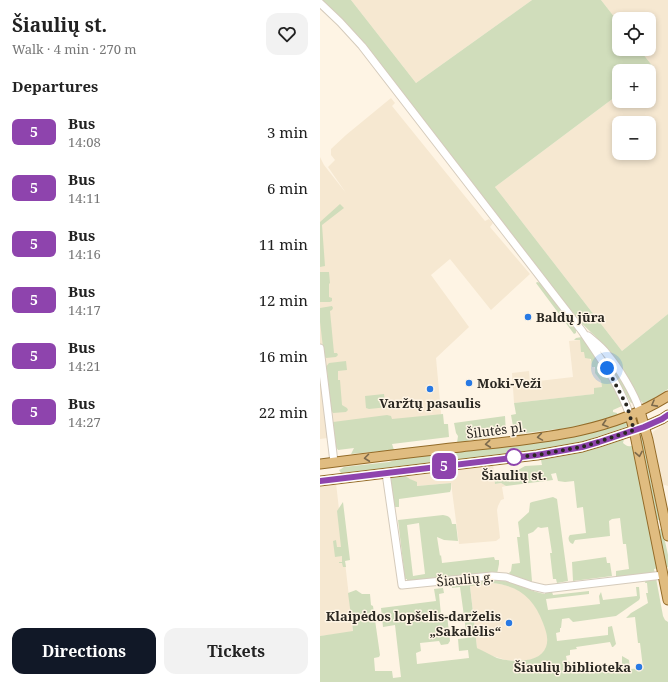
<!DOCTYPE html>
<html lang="en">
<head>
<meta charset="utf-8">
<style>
	body { margin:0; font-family:"Noto Serif",serif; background:#f2f2f2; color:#222; height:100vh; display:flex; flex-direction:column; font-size:15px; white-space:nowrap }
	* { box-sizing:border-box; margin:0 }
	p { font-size:13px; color:#767676 }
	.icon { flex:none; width:22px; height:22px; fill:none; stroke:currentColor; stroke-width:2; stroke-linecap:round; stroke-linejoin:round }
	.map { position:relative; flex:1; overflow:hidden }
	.drawer { display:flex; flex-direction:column; background:#fff; width:320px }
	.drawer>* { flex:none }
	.badge { padding:0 8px; border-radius:6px; font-size:14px; line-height:26px }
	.controls { position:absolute; left:292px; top:12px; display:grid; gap:8px }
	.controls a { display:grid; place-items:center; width:44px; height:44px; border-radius:8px; background:#fff; box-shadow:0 2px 6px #0003; font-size:20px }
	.you { position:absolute; width:20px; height:20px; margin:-10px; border:3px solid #fff; border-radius:50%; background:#1a73e8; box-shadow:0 0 0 6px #1a73e833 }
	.map>.badge { position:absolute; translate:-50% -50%; box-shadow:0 0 0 2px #fff }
	h2 { padding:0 12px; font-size:15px; line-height:36px }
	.round { display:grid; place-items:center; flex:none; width:42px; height:42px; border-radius:12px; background:#f2f2f2 }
	.headline { display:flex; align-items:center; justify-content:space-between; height:68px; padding:0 12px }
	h1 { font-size:19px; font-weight:700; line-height:30px }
	.primary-button { display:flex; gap:8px; margin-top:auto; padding:8px 12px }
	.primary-button a { flex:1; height:46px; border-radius:12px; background:#111827; color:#fff; font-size:16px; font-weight:700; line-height:46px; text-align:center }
	.primary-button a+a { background:#f2f2f2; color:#222 }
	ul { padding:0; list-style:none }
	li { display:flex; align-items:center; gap:12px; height:56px; padding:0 12px }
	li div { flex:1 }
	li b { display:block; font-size:15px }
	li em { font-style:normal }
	li .badge { min-width:44px; font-weight:700; text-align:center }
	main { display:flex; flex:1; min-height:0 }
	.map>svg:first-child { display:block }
	.built { fill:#f6e8d1; fill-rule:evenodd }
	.green { fill:#d0ddbb; fill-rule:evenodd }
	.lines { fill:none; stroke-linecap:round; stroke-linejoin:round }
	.minor-casing { stroke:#d5cbbc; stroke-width:9 }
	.major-casing { stroke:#936b28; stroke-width:11 }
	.minor { stroke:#fff; stroke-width:7 }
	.major { stroke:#e0bc80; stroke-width:9 }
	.oneway { stroke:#7c6a4c }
	.line-casing { stroke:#fff; stroke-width:9 }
	.line { stroke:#8e44ad; stroke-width:6 }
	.walk { stroke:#2a2721; stroke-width:4; stroke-dasharray:0 7.2 }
	.poi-dot { fill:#2879e4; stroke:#fef4e4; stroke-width:1.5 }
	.stop-dot { fill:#fff; stroke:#8e44ad; stroke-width:2 }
	.labels { text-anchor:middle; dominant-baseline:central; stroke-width:3; stroke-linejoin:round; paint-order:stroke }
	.poi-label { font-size:13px; font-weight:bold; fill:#2a2721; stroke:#fef4e4; text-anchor:start }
	.street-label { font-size:13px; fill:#2a2721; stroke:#fef4e4 }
	.stop-label { font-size:13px; font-weight:bold; fill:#2a2721; stroke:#fef4e4 }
</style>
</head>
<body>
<main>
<section class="drawer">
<div class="headline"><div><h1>Šiaulių st.</h1><p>Walk · 4 min · 270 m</p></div><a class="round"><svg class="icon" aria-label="heart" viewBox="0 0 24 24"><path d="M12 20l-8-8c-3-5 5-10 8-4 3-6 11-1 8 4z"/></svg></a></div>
<h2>Departures</h2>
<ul>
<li><span class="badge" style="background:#8e44ad;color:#fff">5</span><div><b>Bus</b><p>14:08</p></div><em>3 min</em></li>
<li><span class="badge" style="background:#8e44ad;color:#fff">5</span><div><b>Bus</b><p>14:11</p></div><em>6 min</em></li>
<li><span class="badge" style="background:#8e44ad;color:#fff">5</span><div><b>Bus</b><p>14:16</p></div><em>11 min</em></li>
<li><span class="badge" style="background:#8e44ad;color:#fff">5</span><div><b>Bus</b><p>14:17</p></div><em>12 min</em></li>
<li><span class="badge" style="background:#8e44ad;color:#fff">5</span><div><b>Bus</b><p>14:21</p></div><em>16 min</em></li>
<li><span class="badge" style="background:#8e44ad;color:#fff">5</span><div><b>Bus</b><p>14:27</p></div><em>22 min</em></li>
</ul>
<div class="primary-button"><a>Directions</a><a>Tickets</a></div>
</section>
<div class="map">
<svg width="348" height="682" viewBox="0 0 348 682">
	<rect width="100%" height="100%" fill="#fef4e4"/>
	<path class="built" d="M31 0H212L96 83Z
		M281 0H348V314L302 351 175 187 299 94V101H329V72L334 68 319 49H329V19H299V23ZM299 123H329V153H299Z
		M71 98 75 103 72 106 165 221 169 219 173 223 170 227 210 274 171 310 130 259 111 275 149 327 116 358 122 423 0 439V157L4 165 26 193 8 167 15 160 11 155V149L26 135Z
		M260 340 281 381 282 387 275 394 194 403 192 373 209 371 210 382 253 377 249 341Z
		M348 422V486L345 485 343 486H342L331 437 332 434 334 431Z
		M173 464 175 484 181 483 186 486 182 487 184 499 181 500 178 506 177 510 180 538 176 541 139 544 131 483 97 486 96 483 84 475Z
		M16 483 33 632 0 636V486Z
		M171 583 180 584 189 586 198 590 207 596 214 604 221 616 226 630 228 641 226 649 221 655 213 659 202 661 186 660 169 655 157 648 150 585Z"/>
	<path class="green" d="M1 0H31L96 83 212 0H281L299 23V49H319L334 68 329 72V71H299V94L175 187 302 351 348 314V389L328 402 323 403 319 399 286 348 275 336 258 320Z
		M20 204 24 208 2 225 5 266 0 267V222Z
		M0 272H9L10 283 9 284V297L12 298V301L10 302H0Z
		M217 282 221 283 256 328V333L254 334 216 283Z
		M12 306 13 308 12 310 10 311 14 353H17L18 355 16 357 6 358 4 356 0 322V308Z
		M262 337 286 372 302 403V406L293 410V412L297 413 298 415 297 416 253 428 238 429 198 434 194 432 191 415 196 414 194 403 274 394V388L282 387 281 381 275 373V367H272L271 359 265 358 264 352H261L260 340H254L256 338Z
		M275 346 288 360 297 372 314 402 311 403 292 370Z
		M26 361 27 370 18 371V380H20L22 405 27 408 28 410 26 412 13 413 11 410 7 371H6L5 368 9 363Z
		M64 394 65 403H68V407L49 409 46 408 45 396Z
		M123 414 124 424H128L129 437 72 444 74 450 31 454 34 448 18 450 16 447 13 422 67 415 71 416 72 419Z
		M185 416 186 434 184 435 152 440 137 443 138 436 136 433 134 423Z
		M305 422 308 424 306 427 276 437 261 443 234 448 25 474 21 473 19 470 21 469 24 467 69 462 81 458 132 452Z
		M320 434 322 436 332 486 337 498 340 518 339 520H336L319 435Z
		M304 439 303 443C308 447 308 447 315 445L339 568 334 569 335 574 296 577V571L309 569 306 544H303L300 518 292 519 289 521 290 536 255 540 253 544C249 543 247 538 250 535L266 533 263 507 257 508 254 481 245 482 238 481 236 473 231 474 233 480 186 486 181 483 175 484 174 475 175 474 193 473 205 466 222 465 221 460 222 458 266 451Z
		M84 475 90 479 97 482V486L131 483V489L130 492 79 499V507H74L70 478 72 477Z
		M233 497 237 499 248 581 237 583 236 579H233L230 553H232L228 527 221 528 218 527 213 532 208 534 212 581 210 583 190 575 189 573 191 571 192 564 200 563 197 537H200L198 522 209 512 210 503 212 502Z
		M23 502 30 560 25 561 26 567H23L22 563H19V562H22V556L15 557 13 541 16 540 17 547H21L17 511Z
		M123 515C130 516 131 518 132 524H136L138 541 124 540 117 537 120 556 121 555 122 563 174 557 175 560H179V564L177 574 87 582V579H85L78 520ZM99 523 105 574 93 576 87 525Z
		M341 529 343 532 348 555V567L344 568 338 530Z
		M286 557 287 563H290L292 576 253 581 252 562Z
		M336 578 343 616 345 620 348 622V682H0V636L33 631 28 593 36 590 42 594H50L51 605 53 606 60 655 59 657 54 658 55 671H72L73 678 81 677 75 625 63 627 61 608 116 601 114 589 123 588 124 593 119 594 121 615H127L130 641 128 644 121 645 119 641 100 643 101 651 96 653 97 664 149 658 148 650 139 651 138 639 147 638 140 587 132 588V586C148 584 167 578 184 581 197 583 211 592 225 594V593L232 592 233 595 269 591V594L226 599 228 610 280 604 279 596 281 592 283 600 317 596 316 587H319L320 598 319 600 296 616 253 622 249 618 242 619 241 628H240V632L236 633 237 641 288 635V627L292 626 296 644 293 647H292L290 642 256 647 257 649 250 650V655L246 656 247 661 250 662 251 671 302 664V656L309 660 310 669 323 668 320 643H318L315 617 306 618 311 613 328 603 326 593H328L327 583H325L326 579ZM171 583C198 585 214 598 223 623 226 631 229 639 226 647 220 664 191 662 177 658 170 655 164 651 157 648L150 586Z"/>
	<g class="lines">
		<defs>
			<path id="minor" d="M0 3 20 22 42 46 262 331C280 358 300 385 310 416
				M268 336C275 342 282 347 287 354 299 368 314 393 320 411
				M0 348 14 462
				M66 473 82 585 172 576 186 577 212 586 225 589 343 575"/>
			<path id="major" d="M320 411 328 440 348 536
				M310 416 314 430 348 600
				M0 464C47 458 94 452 141 447 211 439 287 435 348 396
				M0 481 217 455 262 447 279 442 324 427 342 419 348 415"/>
		</defs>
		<use href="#minor" class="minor-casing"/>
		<use href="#major" class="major-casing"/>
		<use href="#minor" class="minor"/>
		<use href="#major" class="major"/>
	</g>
	<defs><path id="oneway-chevron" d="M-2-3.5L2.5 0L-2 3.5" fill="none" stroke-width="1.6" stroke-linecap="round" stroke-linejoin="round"/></defs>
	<g class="oneway">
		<use href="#oneway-chevron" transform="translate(334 404) rotate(151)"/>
		<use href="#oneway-chevron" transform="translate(285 424) rotate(162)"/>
		<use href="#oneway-chevron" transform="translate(220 437) rotate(171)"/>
		<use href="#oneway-chevron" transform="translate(168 444) rotate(174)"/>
		<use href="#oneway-chevron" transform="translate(319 454) rotate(79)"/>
		<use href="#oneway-chevron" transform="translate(47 458) rotate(173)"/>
	</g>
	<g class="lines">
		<defs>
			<path id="line" d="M0 481 217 455 262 447 279 442 324 427 342 419 348 415"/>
		</defs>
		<use href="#line" class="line-casing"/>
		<use href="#line" class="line"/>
		<path class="walk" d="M194 457 190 458 217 455 266 446 314 430 307 406 287 368"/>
	</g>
	<g class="poi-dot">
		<circle cx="208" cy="317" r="4"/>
		<circle cx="149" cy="383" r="4"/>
		<circle cx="110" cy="389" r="4"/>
		<circle cx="189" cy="623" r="4"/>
		<circle cx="319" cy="667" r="4"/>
	</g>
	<circle class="stop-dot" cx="194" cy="457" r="8"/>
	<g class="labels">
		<g class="poi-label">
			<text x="216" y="317">Baldų jūra</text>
			<text x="157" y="383">Moki-Veži</text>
			<text x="110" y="403" text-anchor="middle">Varžtų pasaulis</text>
			<text x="181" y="616" text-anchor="end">Klaipėdos lopšelis-darželis<tspan x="181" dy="15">„Sakalėlis“</tspan></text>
			<text x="311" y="667" text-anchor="end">Šiaulių biblioteka</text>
		</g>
		<g class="street-label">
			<text transform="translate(176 430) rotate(-7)">Šilutės pl.</text>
			<text transform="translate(145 579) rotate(-5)">Šiaulių g.</text>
		</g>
		<g class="stop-label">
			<text x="194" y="475">Šiaulių st.</text>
		</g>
	</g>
</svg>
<div class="controls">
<a><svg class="icon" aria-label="locate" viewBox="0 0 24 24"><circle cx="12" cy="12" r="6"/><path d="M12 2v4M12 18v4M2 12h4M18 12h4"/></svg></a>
<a>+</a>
<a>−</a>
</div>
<div class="you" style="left:287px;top:368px"></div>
<b class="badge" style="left:124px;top:466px;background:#8e44ad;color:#fff">5</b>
</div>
</main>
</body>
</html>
